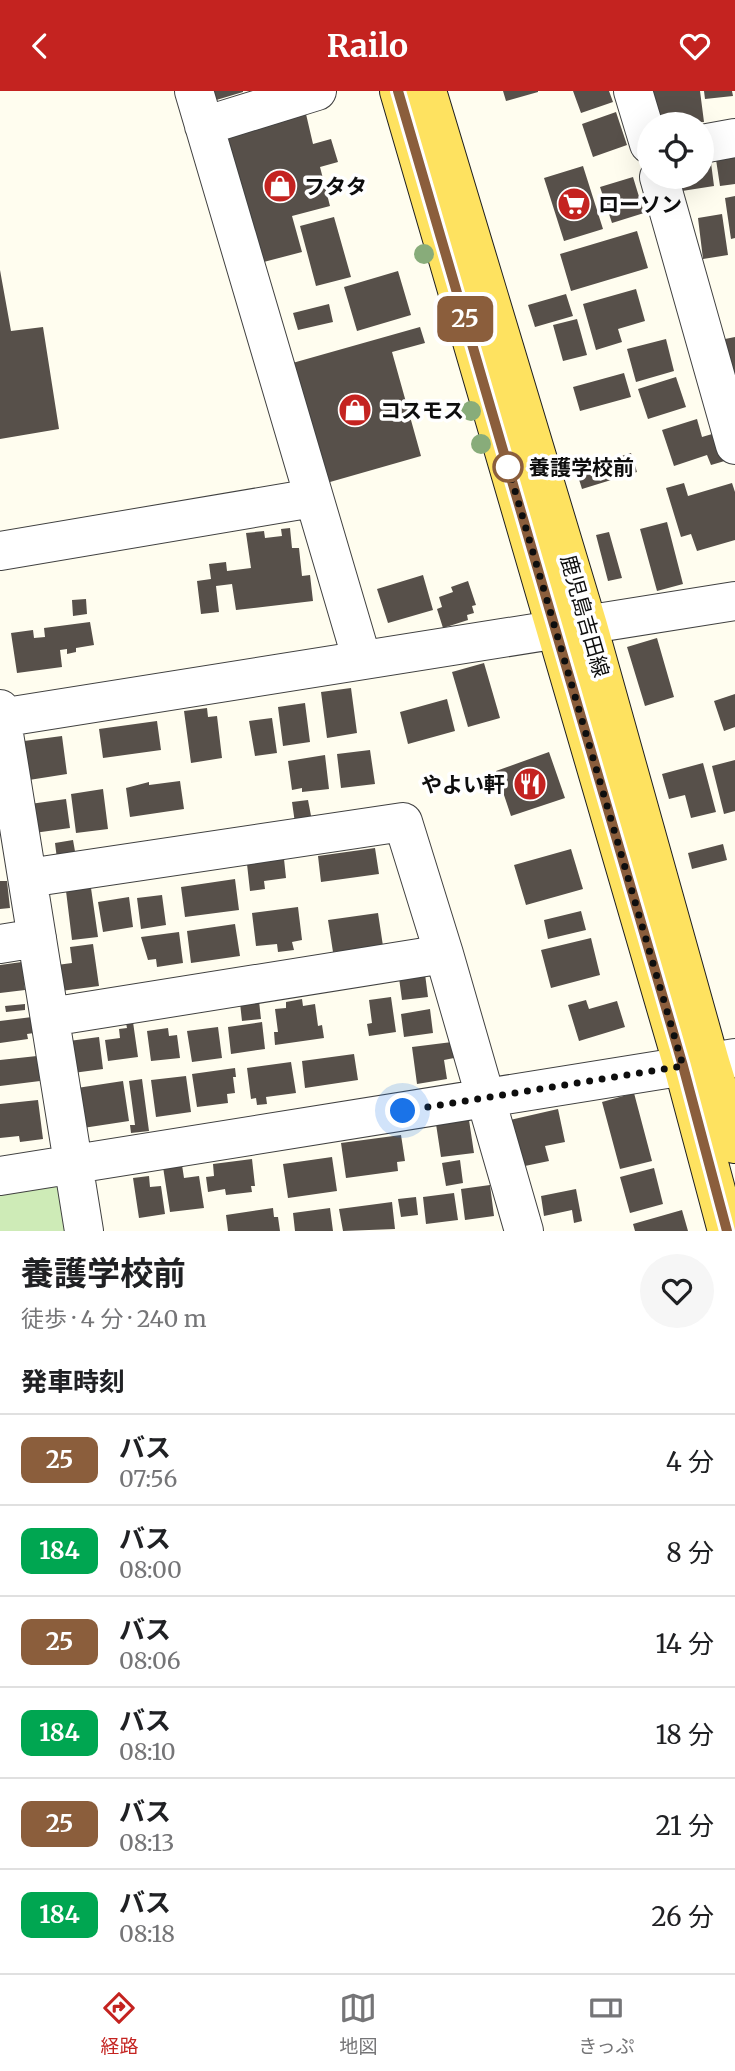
<!DOCTYPE html>
<html lang="ja">
<head>
<meta charset="utf-8">
<style>
	body { margin:0; font-family:Merriweather,"Noto Sans JP",serif; background:#f6f6f6; color:#202124; height:100vh; display:flex; flex-direction:column; font-size:26px; white-space:nowrap }
	* { box-sizing:border-box; margin:0 }
	p { font-size:23px; color:#757577 }
	.icon { flex:none; width:38px; height:38px; fill:none; stroke:currentColor; stroke-width:2; stroke-linecap:round; stroke-linejoin:round }
	.map { position:relative; height:1140px; overflow:hidden }
	.sheet { display:flex; flex-direction:column; background:#fff; flex:1 }
	.sheet>* { flex:none }
	.badge { padding:0 14px; border-radius:10px; font-size:24px; line-height:46px }
	.buttons { position:absolute; left:637px; top:21px; display:grid; gap:14px }
	.buttons a { display:grid; place-items:center; width:77px; height:77px; border-radius:50%; background:#fff; box-shadow:0 7px 28px #0002; font-size:35px }
	.you { position:absolute; width:35px; height:35px; margin:-18px; border:5px solid #fff; border-radius:50%; background:#1a73e8; box-shadow:0 0 0 10px #1a73e833 }
	.map>.badge { position:absolute; translate:-50% -50%; box-shadow:0 0 0 4px #fff }
	h2 { padding:0 21px; font-size:26px; line-height:63px }
	.round { display:grid; place-items:center; flex:none; width:74px; height:74px; border-radius:37px; background:#f6f6f6 }
	.headline { display:flex; align-items:center; justify-content:space-between; height:119px; padding:0 21px }
	h1 { font-size:33px; font-weight:700; line-height:52px }
	ul { padding:0; list-style:none }
	li { display:flex; align-items:center; gap:21px; height:91px; padding:0 21px; border-top:2px solid #e0e0e0 }
	li div { flex:1 }
	li b { display:block; font-size:26px }
	li em { font-style:normal }
	li .badge { min-width:77px; font-weight:700; text-align:center }
	header { display:flex; justify-content:space-between; align-items:center; height:91px; padding:0 21px; background:#c42320; color:#fff; font-size:32px; font-weight:700 }
	.dock { display:flex; justify-content:space-around; align-items:center; height:98px; border-top:2px solid #e0e0e0; background:#fff; font-size:19px; color:#757577 }
	.dock a { display:grid; justify-items:center; gap:4px }
	.dock .on { color:#c42320 }
	.map>svg:first-child { display:block }
	.green { fill:#ceebb7 }
	.building { fill:#57504a }
	.lines { fill:none; stroke-linecap:round; stroke-linejoin:round }
	.minor-casing { stroke:#414141; stroke-width:40 }
	.major-casing { stroke:#1f1f1f; stroke-width:40 }
	.minor { stroke:#fff; stroke-width:38 }
	.major { stroke:#fee260; stroke-width:38 }
	.tree { fill:#88ac7a }
	.line-casing { stroke:#fff; stroke-width:16 }
	.line { stroke:#8b5e3c; stroke-width:10 }
	.walk { stroke:#0e0e0e; stroke-width:7; stroke-dasharray:0 12.6 }
	.stop-dot { fill:#fff; stroke:#8b5e3c; stroke-width:3.5 }
	.labels { text-anchor:middle; dominant-baseline:central; stroke-width:7; stroke-linejoin:round; paint-order:stroke }
	.poi-label { font-size:21px; font-weight:bold; fill:#0e0e0e; stroke:#fff; text-anchor:start }
	.stop-label { font-size:21px; font-weight:bold; fill:#0e0e0e; stroke:#fff; text-anchor:start }
	.street-label { font-size:21px; fill:#0e0e0e; stroke:#fff }
</style>
</head>
<body>
<header><svg class="icon" aria-label="back" viewBox="0 0 24 24"><path d="M15 5l-7 7 7 7"/></svg>Railo<svg class="icon" aria-label="heart" viewBox="0 0 24 24"><path d="M12 20l-8-8c-3-5 5-10 8-4 3-6 11-1 8 4z"/></svg></header>
<div class="map">
<svg width="735" height="1140" viewBox="0 0 735 1140">
	<rect width="100%" height="100%" fill="#fffdef"/>
	<path class="green" d="M57 1088 70 1140H0V1098Z"/>
	<path class="building" d="M209 0H243V1L213 10Z
		M503 0H538V1L506 10Z
		M573 0H609L613 11 581 22Z
		M652 0H700L704 31 657 33Z
		M704 0H732L733 5 705 8Z
		M616 21 627 54 593 66 582 33Z
		M306 23 313 53 331 48 338 71 320 76 330 115 292 125 302 161 256 173 222 45Z
		M715 62 735 66V93L720 95Z
		M710 64 714 95 682 100 680 86H702V65Z
		M583 75 603 138 564 150 544 87Z
		M633 86 644 122 612 132 600 96Z
		M735 105V147L731 148 725 107Z
		M722 123 728 164 703 168 698 127Z
		M334 126 351 186 316 195 300 135Z
		M637 140 648 177 571 200 560 163Z
		M0 179 11 240 43 236 59 338 0 348Z
		M398 180 411 224 357 240 344 196Z
		M636 198 645 230 618 238 622 251 596 259 583 213Z
		M566 203 573 225 535 236 528 214Z
		M329 213 333 231 298 239 293 222Z
		M577 228 587 264 563 270 553 234Z
		M420 236 425 252 392 261 421 365 323 393 289 273Z
		M735 246V281L730 282 725 248Z
		M666 248 674 280 636 291 627 258Z
		M624 282 631 306 580 320 573 296Z
		M676 286 686 316 648 328 638 298Z
		M697 328 702 346 719 341 728 369 711 374 707 364 674 375 662 339Z
		M631 362 637 381 582 398 576 379Z
		M684 392 688 405 732 392 735 401V449L697 460 691 443 681 446 666 397Z
		M667 431 683 493 657 500 640 438Z
		M290 437 292 457H299L302 485 310 484 313 510 236 519 232 493 216 495 219 521 201 523 197 490 211 488 209 473 226 471 227 480 251 477 246 442 264 440 265 447 282 445 281 438Z
		M609 441 622 487 608 490 596 444Z
		M423 484 433 519 388 532 377 498Z
		M468 490 476 514 472 515 474 522 467 524 468 529 443 537 437 518 442 516 439 506 453 501 451 496Z
		M86 508 87 523 73 525 72 509Z
		M90 531 94 554 76 557V561L67 563V558L60 559 62 576 17 582 11 542 33 539 34 547 45 546 44 537Z
		M657 547 674 606 645 615 627 556Z
		M484 572 500 627 468 636 452 581Z
		M351 597 357 642 327 647 321 601Z
		M735 603V636L724 640 714 610Z
		M447 608 455 640 408 653 400 621Z
		M305 612 310 651 283 655 278 616Z
		M207 617 208 626 217 625 222 667 191 672 184 620Z
		M272 627 277 662 255 665 249 630Z
		M157 630 161 659 103 667 99 638Z
		M62 645 67 683 29 689 24 650Z
		M370 659 375 693 341 697 337 663Z
		M549 661 565 707 511 725 496 680Z
		M325 664 329 698 302 701V697L292 699 288 670Z
		M735 669V720L724 723 712 675Z
		M703 672 716 721 691 727 685 704 669 708 662 683Z
		M180 690 184 718 130 726 126 697 149 691V694Z
		M103 698 108 738 76 742 71 703Z
		M66 708 70 737 34 742 30 713Z
		M308 709 312 730 295 732 292 711Z
		M73 749 76 766 57 768 55 752Z
		M723 753 727 769 692 778 688 762Z
		M375 757 379 783 321 791 318 765Z
		M571 758 583 798 526 814 514 774Z
		M284 768 286 787 264 790 265 798 250 800 247 773Z
		M235 788 239 819 185 826 181 796Z
		M0 790H7L10 817 0 818Z
		M91 797 98 846 72 849 66 800Z
		M162 804 166 834 141 838 137 807Z
		M129 806 133 836 103 841 98 811Z
		M298 816 302 849 292 851 294 859 278 861 277 853 256 855 252 822Z
		M581 820 586 839 548 848 544 829Z
		M378 822 383 855 333 861 328 829Z
		M235 833 240 865 191 872 187 840Z
		M179 841 183 872 157 876 156 868 148 869 141 846Z
		M591 847 600 884 551 897 541 859Z
		M93 853 99 895 61 900 57 874 72 872 70 856Z
		M22 871 25 899 0 902V874Z
		M425 883 428 906 402 909 399 887Z
		M391 906 396 941 369 945 367 933 372 932 369 909Z
		M302 908 303 915 315 913 318 935 322 934 324 947 275 954 274 941H278L275 918 286 917V911Z
		M586 909 589 918 617 910 625 936 579 950 568 914Z
		M259 910 261 928 242 930 240 912Z
		M25 913V919L6 921 5 915Z
		M430 918 433 942 404 946 401 923Z
		M32 926 34 942 27 943 28 948 0 952V930Z
		M133 931 138 966 108 970 105 949 120 947 119 938 127 937 126 932Z
		M262 931 265 958 231 963 228 936Z
		M218 936 222 967 192 971 187 940Z
		M168 937 169 945 177 944 180 967 151 970 147 940Z
		M99 946 103 978 73 982 69 950Z
		M452 951 454 967 444 969 447 988 417 993 412 956Z
		M354 963 358 989 305 997 302 970Z
		M37 965 40 990 0 995V969Z
		M291 971 296 1002 266 1006 267 1013 257 1014 256 1007 251 1008 247 977Z
		M235 977 236 986H233L235 1002 227 1003 228 1012 197 1016 192 983Z
		M186 985 191 1021 156 1026 151 989Z
		M142 988 149 1040 131 1042 130 1034H135L129 990Z
		M123 990 129 1030 83 1037 77 997Z
		M634 1002 652 1070 620 1078 602 1011Z
		M38 1009 43 1048 20 1051 19 1045 0 1047V1013Z
		M558 1018 565 1051 545 1055 549 1070 520 1076 510 1029Z
		M469 1029 474 1062 441 1066 436 1033Z
		M401 1044 405 1070 397 1071 398 1080 346 1087 341 1052Z
		M332 1066 337 1100 288 1107 283 1073Z
		M252 1068 255 1095H251L252 1101 226 1104 225 1098 208 1101 206 1086 214 1085 213 1073Z
		M460 1069 463 1092 446 1095 442 1072Z
		M182 1074 184 1087 199 1085 204 1117 170 1121 163 1076Z
		M654 1077 663 1113 630 1122 620 1086Z
		M149 1085 150 1096 161 1095 165 1123 139 1127 133 1087Z
		M490 1094 494 1125 465 1129 461 1098Z
		M576 1098 582 1130 574 1132 572 1119 544 1125 541 1105Z
		M454 1102 458 1129 426 1133 423 1106Z
		M416 1106 418 1124 401 1126 398 1108Z
		M392 1111 395 1138 343 1140 339 1118Z
		M273 1117 274 1126H278L280 1140H228L226 1124Z
		M330 1117 333 1140H295L293 1122Z
		M682 1119 688 1140H635L633 1133Z"/>
	<g class="lines">
		<defs>
			<path id="minor" d="M194 0 362 569
				M633 0 649 53
				M204 35 317 0
				M702 53 735 47
				M659 86 735 354
				M0 460 313 407
				M0 618 84 1140
				M0 627 735 510
				M28 787 403 731 444 863 524 1140
				M0 853 37 847
				M50 926 444 863
				M0 1085 735 967"/>
			<path id="major" d="M399 0 683 975 727 1140
				M427 0 588 535 710 971 735 1053"/>
		</defs>
		<use href="#minor" class="minor-casing"/>
		<use href="#major" class="major-casing"/>
		<use href="#minor" class="minor"/>
		<use href="#major" class="major"/>
	</g>
	<g class="tree">
		<circle cx="424" cy="163" r="10"/>
		<circle cx="471" cy="320" r="10"/>
		<circle cx="481" cy="353" r="10"/>
	</g>
	<g class="lines">
		<defs>
			<path id="line" d="M398 0 683 975 727 1140"/>
		</defs>
		<use href="#line" class="line-casing"/>
		<use href="#line" class="line"/>
		<path class="walk" d="M403 1020 683 975 506 369 508 376"/>
	</g>
	<defs>
		<symbol id="shop-disc" viewBox="-11 -11 22 22"><circle r="9.5" fill="#c42320" stroke="#fff"/><path d="M-5-2.5h2.3a2.7 3.5 0 0 1 5.4 0H5L5.5 6h-11ZM-1.5-2.5h3a1.5 2.3 0 0 0-3 0Z" fill="#fff"/></symbol>
		<symbol id="supermarket-disc" viewBox="-11 -11 22 22"><circle r="9.5" fill="#c42320" stroke="#fff"/><path d="M-6-5.5h2.5l.6 2H6L4.5 2H-2.5L-4.4-4H-6ZM-1.5 3.2a1.3 1.3 0 1 0 .1 0ZM3 3.2a1.3 1.3 0 1 0 .1 0Z" fill="#fff"/></symbol>
		<symbol id="restaurant-disc" viewBox="-11 -11 22 22"><circle r="9.5" fill="#c42320" stroke="#fff"/><path d="M-5-6h1v4h1v-4h1v4h1v-4h1v5L-1.5 .5V6h-2V.5L-5-1ZM5-6V6H3V1.5H1.5Q1.5-4 5-6Z" fill="#fff"/></symbol>
	</defs>
	<g fill-rule="evenodd">
		<use href="#shop-disc" x="261" y="76" width="38" height="38"/>
		<use href="#supermarket-disc" x="555" y="94" width="38" height="38"/>
		<use href="#shop-disc" x="336" y="300" width="38" height="38"/>
		<use href="#restaurant-disc" x="511" y="674" width="38" height="38"/>
	</g>
	<circle class="stop-dot" cx="508" cy="376" r="14"/>
	<g class="labels">
		<g class="poi-label">
			<text x="304" y="95">フタタ</text>
			<text x="598" y="113">ローソン</text>
			<text x="380" y="319">コスモス</text>
			<text x="505" y="693" text-anchor="end">やよい軒</text>
		</g>
		<g class="stop-label">
			<text x="529" y="376">養護学校前</text>
		</g>
		<g class="street-label">
			<text transform="translate(585 525) rotate(74)">鹿児島吉田線</text>
		</g>
	</g>
</svg>
<div class="buttons">
<a><svg class="icon" aria-label="locate" viewBox="0 0 24 24"><circle cx="12" cy="12" r="6"/><path d="M12 2v4M12 18v4M2 12h4M18 12h4"/></svg></a>
</div>
<div class="you" style="left:403px;top:1020px"></div>
<b class="badge" style="left:465px;top:228px;background:#8b5e3c;color:#fff">25</b>
</div>
<section class="sheet">
<div class="headline"><div><h1>養護学校前</h1><p>徒歩 · 4 分 · 240 m</p></div><a class="round"><svg class="icon" aria-label="heart" viewBox="0 0 24 24"><path d="M12 20l-8-8c-3-5 5-10 8-4 3-6 11-1 8 4z"/></svg></a></div>
<h2>発車時刻</h2>
<ul>
<li><span class="badge" style="background:#8b5e3c;color:#fff">25</span><div><b>バス</b><p>07:56</p></div><em>4 分</em></li>
<li><span class="badge" style="background:#00a651;color:#fff">184</span><div><b>バス</b><p>08:00</p></div><em>8 分</em></li>
<li><span class="badge" style="background:#8b5e3c;color:#fff">25</span><div><b>バス</b><p>08:06</p></div><em>14 分</em></li>
<li><span class="badge" style="background:#00a651;color:#fff">184</span><div><b>バス</b><p>08:10</p></div><em>18 分</em></li>
<li><span class="badge" style="background:#8b5e3c;color:#fff">25</span><div><b>バス</b><p>08:13</p></div><em>21 分</em></li>
<li><span class="badge" style="background:#00a651;color:#fff">184</span><div><b>バス</b><p>08:18</p></div><em>26 分</em></li>
</ul>
</section>
<nav class="dock">
<a class="on"><svg class="icon" aria-label="directions" viewBox="0 0 24 24"><path d="M12 3l9 9-9 9-9-9zM9 14v-3h6M13 9l2 2-2 2"/></svg>経路</a>
<a><svg class="icon" aria-label="map" viewBox="0 0 24 24"><path d="M3 6l6-2 6 2 6-2v14l-6 2-6-2-6 2zM9 4v14M15 6v14"/></svg>地図</a>
<a><svg class="icon" aria-label="tickets" viewBox="0 0 24 24"><path d="M3 7h18v10H3zM15 7v10"/></svg>きっぷ</a>
</nav>
</body>
</html>
